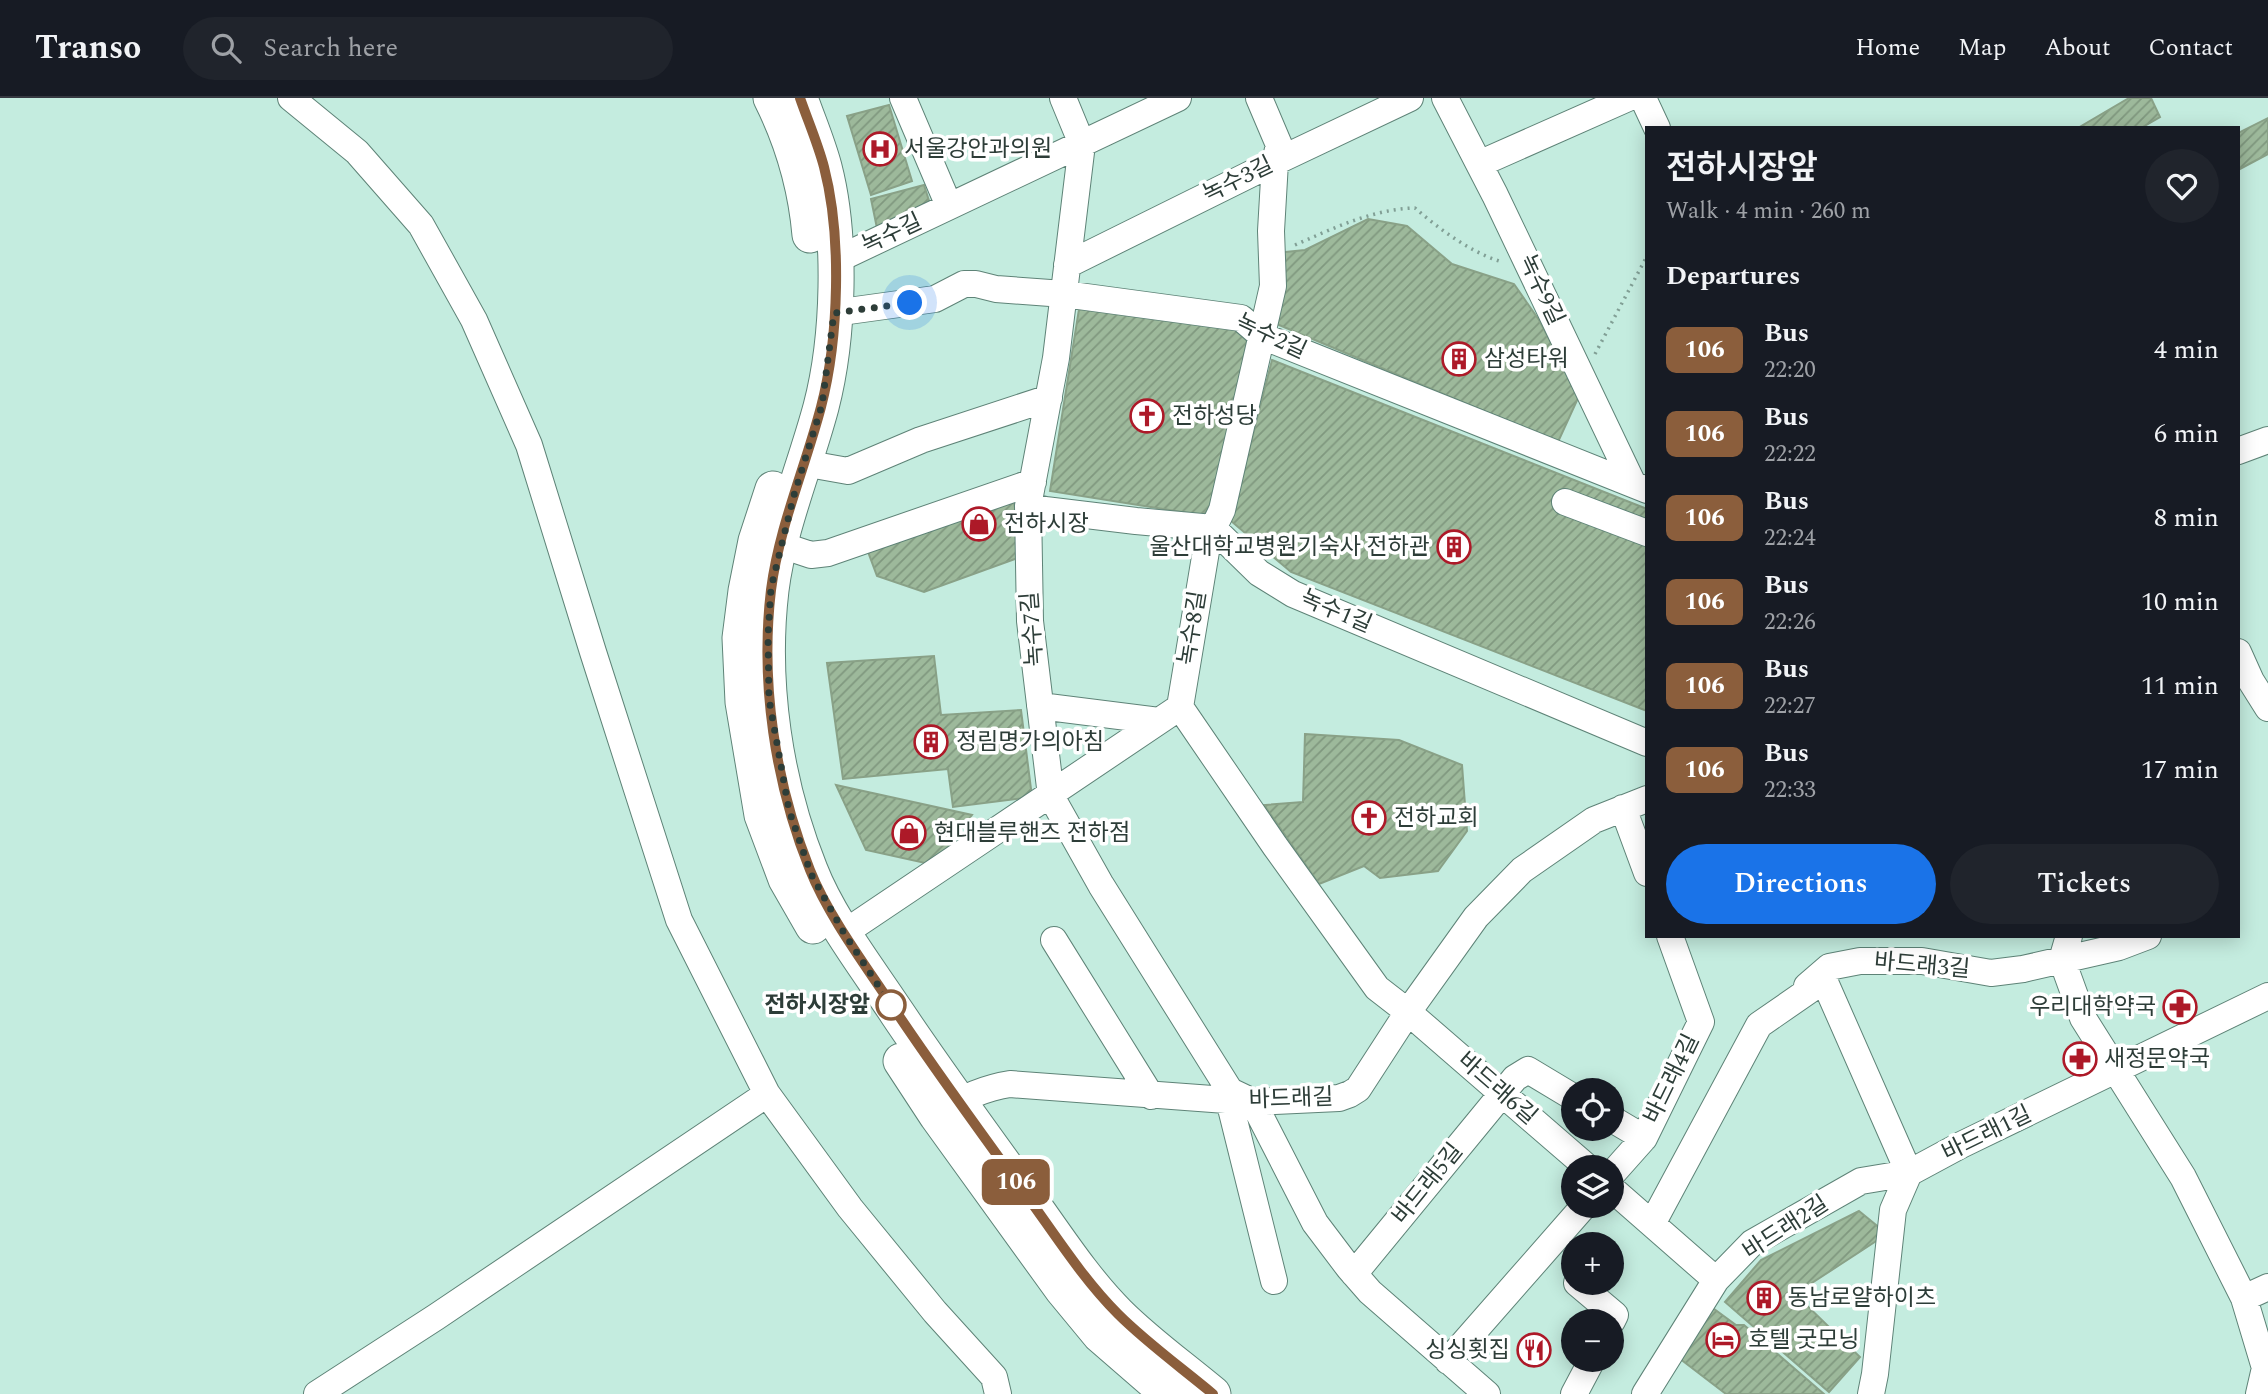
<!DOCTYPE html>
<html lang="en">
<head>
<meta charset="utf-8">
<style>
	body { margin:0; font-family:Spectral,"Noto Sans KR",serif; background:#20242c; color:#f1f3f6; height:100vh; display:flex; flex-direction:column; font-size:26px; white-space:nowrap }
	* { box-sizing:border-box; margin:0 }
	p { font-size:23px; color:#9ea1a6 }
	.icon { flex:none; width:38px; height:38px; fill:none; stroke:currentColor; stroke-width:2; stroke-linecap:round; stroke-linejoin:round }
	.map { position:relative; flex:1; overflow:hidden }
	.panel { position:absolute; left:1645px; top:28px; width:595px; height:812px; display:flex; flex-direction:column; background:#171b24; border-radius:0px; box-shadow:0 4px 18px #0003 }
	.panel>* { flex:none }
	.badge { padding:0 14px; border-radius:10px; font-size:24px; line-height:46px }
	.controls { position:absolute; left:1561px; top:980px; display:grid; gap:14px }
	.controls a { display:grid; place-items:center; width:63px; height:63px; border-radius:50%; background:#171b24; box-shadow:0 4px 18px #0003; font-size:35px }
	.you { position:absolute; width:35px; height:35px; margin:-18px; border:5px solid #fff; border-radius:50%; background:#1a73e8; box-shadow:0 0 0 10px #1a73e833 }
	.map>.badge { position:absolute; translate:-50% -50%; box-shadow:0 0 0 4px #fff }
	h2 { padding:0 21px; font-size:26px; line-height:63px }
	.round { display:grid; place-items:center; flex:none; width:74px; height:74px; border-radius:37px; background:#20242c }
	.summary { display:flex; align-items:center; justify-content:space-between; height:119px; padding:0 21px }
	h1 { font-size:33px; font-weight:600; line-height:52px }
	.action { display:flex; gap:14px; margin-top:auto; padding:14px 21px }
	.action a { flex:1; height:80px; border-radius:42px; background:#1a73e8; color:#fff; font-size:28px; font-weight:600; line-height:80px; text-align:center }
	.action a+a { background:#20242c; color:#f1f3f6 }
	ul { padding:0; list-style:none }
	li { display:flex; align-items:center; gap:21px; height:84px; padding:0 21px }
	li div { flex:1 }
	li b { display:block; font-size:26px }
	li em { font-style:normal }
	li .badge { min-width:77px; font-weight:700; text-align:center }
	header { display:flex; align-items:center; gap:42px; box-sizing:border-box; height:98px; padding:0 35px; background:#171b24; border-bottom:2px solid #363941 }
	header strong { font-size:33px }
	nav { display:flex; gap:38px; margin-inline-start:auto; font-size:24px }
	.search { width:490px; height:63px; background:#20242c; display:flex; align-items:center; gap:18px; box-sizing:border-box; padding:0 24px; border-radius:38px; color:#9ea1a6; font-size:26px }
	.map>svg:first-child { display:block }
	.building { fill:url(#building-hatch); stroke:#89a187; stroke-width:2 }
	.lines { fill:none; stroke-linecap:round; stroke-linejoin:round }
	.minor-casing { stroke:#5e8377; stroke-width:28 }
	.major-casing { stroke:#5e8377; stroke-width:37 }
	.path { stroke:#819f95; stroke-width:3.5; stroke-dasharray:2 5; stroke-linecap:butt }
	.minor { stroke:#fff; stroke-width:26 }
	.major { stroke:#fff; stroke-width:35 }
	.line-casing { stroke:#fff; stroke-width:16 }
	.line { stroke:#8b5e3c; stroke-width:10 }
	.walk { stroke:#2d3d38; stroke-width:7; stroke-dasharray:0 12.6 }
	.stop-dot { fill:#fff; stroke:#8b5e3c; stroke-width:3.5 }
	.labels { text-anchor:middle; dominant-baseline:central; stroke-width:7; stroke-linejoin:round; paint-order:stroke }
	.poi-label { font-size:23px; fill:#2d3d38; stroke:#fff; text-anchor:start }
	.street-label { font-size:23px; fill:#2d3d38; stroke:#fff }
	.stop-label { font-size:23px; font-weight:bold; fill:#2d3d38; stroke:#fff; text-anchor:end }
</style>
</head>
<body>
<header>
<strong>Transo</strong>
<div class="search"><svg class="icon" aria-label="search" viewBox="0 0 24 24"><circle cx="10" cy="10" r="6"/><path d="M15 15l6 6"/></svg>Search here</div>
<nav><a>Home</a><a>Map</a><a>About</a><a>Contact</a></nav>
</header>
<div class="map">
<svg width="2268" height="1296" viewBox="0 0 2268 1296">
	<defs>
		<pattern id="building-hatch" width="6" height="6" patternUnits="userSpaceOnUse" patternTransform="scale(1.75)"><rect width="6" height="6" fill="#9db99b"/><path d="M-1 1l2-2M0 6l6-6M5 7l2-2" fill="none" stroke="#80987f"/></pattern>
	</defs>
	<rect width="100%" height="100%" fill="#c4ecdf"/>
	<path class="building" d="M2129 0H2151L2160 19 2141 30H2078Z
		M889 7 912 83 871 97 847 18Z
		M2268 20V56L2238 72V35Z
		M924 87 932 112 878 135 871 101Z
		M1368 121 1407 128 1452 166 1514 186 1539 222 1579 298 1558 344 1272 224 1276 155 1305 152Z
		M1079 211 1234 225 1247 243 1215 408 1201 417 1050 393Z
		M1272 262 1647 411V613L1291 474 1231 423Z
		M1013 401 1026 457 924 494 877 478 867 451Z
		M934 558 941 617 1021 612 1032 699 953 709 948 671 843 681 827 565Z
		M1305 636 1399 642 1462 667 1467 733 1438 773 1380 780 1364 768 1319 786 1264 707 1303 704Z
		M836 687 972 717 934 767 866 752Z
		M1859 1113 1887 1136 1795 1196 1860 1259 1829 1294 1725 1204 1761 1162Z
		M1706 1205 1736 1227H1744L1824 1296H1726L1675 1257Z"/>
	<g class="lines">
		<defs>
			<path id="minor" d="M291 0 357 54 421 127 474 222 529 347 593 554 679 822 767 996 850 1110 935 1214 994 1279 998 1296
				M903 0 949 108
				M1063 0 1082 46 1056 260 1028 408 1030 523 1051 698 1101 787 1230 993 1253 1004 1315 1125 1349 1170 1370 1194 1487 1296
				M1259 0 1279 47 1275 64 1271 133 1273 188 1222 412 1208 441 1180 609 1275 748 1377 890 1408 914 1587 1069
				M1445 0 1495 97 1633 386
				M1643 0 1657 30
				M1479 66 1628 0
				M834 163 1178 0
				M1067 167 1275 64 1410 0
				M834 215 935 201 964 186H976L996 191 1064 196 1241 220 1262 238 1647 392
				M2238 353 2268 342
				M803 365 848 373 921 342 1049 300
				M1565 404 1647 435
				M1028 408 1045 412 1136 423 1213 430 1259 475 1293 496 1647 645
				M781 447 811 457 828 455 1033 384
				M2238 554 2251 583 2268 610
				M1040 608 1159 623
				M1623 710 1647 775
				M844 835 1180 609
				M2069 838 2062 862 2083 920 2183 1079 2244 1200 2268 1189
				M1054 842 1151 998
				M1807 888 1829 869 1860 863H1922L1991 875 2023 871 2119 849 2148 838
				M1229 1002 1274 1183
				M944 1013C965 998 985 990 1010 986L1253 1004 1339 1000 1350 996 1358 991 1408 914 1476 819 1522 772 1594 722 1647 701
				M1612 1021 1644 1040
				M1612 1076 1644 1040 1701 924 1670 838
				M1612 1091 1716 1182
				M1354 1176 1515 980 1528 972 1573 999
				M1577 1185 1615 1217 1612 1223
				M2244 1200 2265 1270 2259 1296
				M1448 1263 1584 1108
				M317 1296 436 1219 767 996
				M1574 1296 1592 1262
				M1645 1296 1716 1182 1752 1145 1861 1083 1909 1075 1824 882 1759 927 1652 1126
				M1871 1296 1875 1276 1893 1112 1909 1075 1961 1047 2268 898"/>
			<path id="major" d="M771 0C792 42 806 91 810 137
				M800 0C808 23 818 46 824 69 842 138 839 240 821 309 805 369 779 429 771 492 760 585 775 685 810 772 829 821 868 871 897 915 938 976 981 1035 1024 1094 1054 1135 1082 1180 1118 1216 1147 1245 1182 1270 1213 1296
				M773 391 756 443 746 493 740 540 743 604 762 717 786 781 813 828
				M901 963 937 1018 1062 1191 1100 1237 1168 1296"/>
		</defs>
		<use href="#minor" class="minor-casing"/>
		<use href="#major" class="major-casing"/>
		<path class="path" d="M1295 147C1334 130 1373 111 1415 110 1439 131 1469 153 1499 163
			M1595 256 1647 158"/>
		<use href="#minor" class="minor"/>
		<use href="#major" class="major"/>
	</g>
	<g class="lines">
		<defs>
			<path id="line" d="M800 0C808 23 818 46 824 69 842 138 839 240 821 309 805 370 779 429 771 492 760 585 775 685 810 772 829 820 869 872 897 915 938 976 981 1035 1024 1094 1054 1135 1082 1180 1118 1216 1147 1245 1182 1270 1213 1296"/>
		</defs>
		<use href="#line" class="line-casing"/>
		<use href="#line" class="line"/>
		<path class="walk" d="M891 907 844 835 811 776 789 712 769 601 768 538 771 490 794 397 822 307 834 215 910 205"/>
	</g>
	<defs>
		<symbol id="hospital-ring" viewBox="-11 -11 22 22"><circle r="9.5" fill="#fff" stroke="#ad1928" stroke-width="1.5"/><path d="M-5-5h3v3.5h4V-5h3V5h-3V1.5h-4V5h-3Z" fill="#ad1928"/></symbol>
		<symbol id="building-ring" viewBox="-11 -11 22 22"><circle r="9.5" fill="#fff" stroke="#ad1928" stroke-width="1.5"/><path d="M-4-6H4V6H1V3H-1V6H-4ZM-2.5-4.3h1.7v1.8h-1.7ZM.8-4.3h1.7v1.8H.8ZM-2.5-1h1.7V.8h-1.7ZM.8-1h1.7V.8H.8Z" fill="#ad1928"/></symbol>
		<symbol id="church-ring" viewBox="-11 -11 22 22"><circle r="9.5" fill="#fff" stroke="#ad1928" stroke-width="1.5"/><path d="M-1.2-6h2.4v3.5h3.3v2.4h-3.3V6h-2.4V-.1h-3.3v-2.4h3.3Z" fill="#ad1928"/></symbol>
		<symbol id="shop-ring" viewBox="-11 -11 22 22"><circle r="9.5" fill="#fff" stroke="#ad1928" stroke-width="1.5"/><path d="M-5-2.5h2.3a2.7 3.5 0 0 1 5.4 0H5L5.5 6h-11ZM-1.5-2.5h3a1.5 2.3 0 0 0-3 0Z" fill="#ad1928"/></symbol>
		<symbol id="pharmacy-ring" viewBox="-11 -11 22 22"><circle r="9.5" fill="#fff" stroke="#ad1928" stroke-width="1.5"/><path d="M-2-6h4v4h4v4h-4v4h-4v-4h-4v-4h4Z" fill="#ad1928"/></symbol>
		<symbol id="hotel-ring" viewBox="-11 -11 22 22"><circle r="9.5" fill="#fff" stroke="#ad1928" stroke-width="1.5"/><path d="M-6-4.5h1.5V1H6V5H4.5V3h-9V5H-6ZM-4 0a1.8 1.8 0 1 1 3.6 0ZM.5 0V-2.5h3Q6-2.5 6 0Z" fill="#ad1928"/></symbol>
		<symbol id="restaurant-ring" viewBox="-11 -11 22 22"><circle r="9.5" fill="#fff" stroke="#ad1928" stroke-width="1.5"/><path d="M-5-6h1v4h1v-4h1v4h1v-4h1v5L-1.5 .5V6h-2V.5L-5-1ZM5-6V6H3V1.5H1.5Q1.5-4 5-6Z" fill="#ad1928"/></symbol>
	</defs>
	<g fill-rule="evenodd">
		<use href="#hospital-ring" x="861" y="32" width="38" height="38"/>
		<use href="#building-ring" x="1440" y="242" width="38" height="38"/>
		<use href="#church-ring" x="1128" y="299" width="38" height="38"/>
		<use href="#shop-ring" x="960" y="407" width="38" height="38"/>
		<use href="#building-ring" x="1435" y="430" width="38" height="38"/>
		<use href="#building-ring" x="912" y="625" width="38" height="38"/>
		<use href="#church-ring" x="1350" y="701" width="38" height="38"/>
		<use href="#shop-ring" x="890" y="716" width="38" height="38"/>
		<use href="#pharmacy-ring" x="2161" y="890" width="38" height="38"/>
		<use href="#pharmacy-ring" x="2061" y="942" width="38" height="38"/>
		<use href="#building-ring" x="1745" y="1181" width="38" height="38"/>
		<use href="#hotel-ring" x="1704" y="1223" width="38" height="38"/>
		<use href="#restaurant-ring" x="1515" y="1233" width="38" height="38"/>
	</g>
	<circle class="stop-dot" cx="891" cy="907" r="14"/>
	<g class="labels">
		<g class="poi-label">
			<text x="904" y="51">서울강안과의원</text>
			<text x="1484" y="261">삼성타워</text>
			<text x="1172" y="318">전하성당</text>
			<text x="1004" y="426">전하시장</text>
			<text x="1430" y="449" text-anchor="end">울산대학교병원기숙사 전하관</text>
			<text x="956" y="644">정림명가의아침</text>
			<text x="1394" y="720">전하교회</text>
			<text x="934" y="735">현대블루핸즈 전하점</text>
			<text x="2156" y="909" text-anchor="end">우리대학약국</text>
			<text x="2104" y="961">새정문약국</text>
			<text x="1788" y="1200">동남로얄하이츠</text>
			<text x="1748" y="1242">호텔 굿모닝</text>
			<text x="1510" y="1252" text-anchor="end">싱싱횟집</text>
		</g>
		<g class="street-label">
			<text transform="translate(1238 82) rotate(-26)">녹수3길</text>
			<text transform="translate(892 136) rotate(-25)">녹수길</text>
			<text transform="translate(1541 192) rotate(65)">녹수9길</text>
			<text transform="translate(1271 239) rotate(25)">녹수2길</text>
			<text transform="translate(1336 514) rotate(23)">녹수1길</text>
			<text transform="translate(1193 530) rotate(-81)">녹수8길</text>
			<text transform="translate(1033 531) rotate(-94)">녹수7길</text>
			<text transform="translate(1922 868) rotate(5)">바드래3길</text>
			<text transform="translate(1672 981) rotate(-64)">바드래4길</text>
			<text transform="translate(1497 991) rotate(41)">바드래6길</text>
			<text transform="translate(1291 1001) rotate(-2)">바드래길</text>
			<text transform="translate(1987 1036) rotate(-26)">바드래1길</text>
			<text transform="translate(1428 1086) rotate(-51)">바드래5길</text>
			<text transform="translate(1786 1130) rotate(-33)">바드래2길</text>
		</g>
		<g class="stop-label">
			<text x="870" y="907">전하시장앞</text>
		</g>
	</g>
</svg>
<div class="controls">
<a><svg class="icon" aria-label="locate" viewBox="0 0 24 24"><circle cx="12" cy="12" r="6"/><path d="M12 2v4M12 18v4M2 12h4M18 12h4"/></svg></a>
<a><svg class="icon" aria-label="layers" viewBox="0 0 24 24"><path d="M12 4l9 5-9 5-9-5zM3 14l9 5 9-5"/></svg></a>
<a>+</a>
<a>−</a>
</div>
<div class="you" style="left:910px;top:205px"></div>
<b class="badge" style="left:1016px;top:1084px;background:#8b5e3c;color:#fff">106</b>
<section class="panel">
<div class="summary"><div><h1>전하시장앞</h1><p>Walk · 4 min · 260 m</p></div><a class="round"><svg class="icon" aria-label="heart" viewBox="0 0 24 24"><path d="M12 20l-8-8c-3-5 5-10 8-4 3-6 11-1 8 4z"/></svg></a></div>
<h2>Departures</h2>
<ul>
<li><span class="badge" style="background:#8b5e3c;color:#fff">106</span><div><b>Bus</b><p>22:20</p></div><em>4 min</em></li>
<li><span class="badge" style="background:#8b5e3c;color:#fff">106</span><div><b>Bus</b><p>22:22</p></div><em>6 min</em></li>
<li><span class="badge" style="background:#8b5e3c;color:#fff">106</span><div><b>Bus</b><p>22:24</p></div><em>8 min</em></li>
<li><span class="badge" style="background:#8b5e3c;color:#fff">106</span><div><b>Bus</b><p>22:26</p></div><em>10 min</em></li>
<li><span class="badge" style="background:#8b5e3c;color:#fff">106</span><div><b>Bus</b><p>22:27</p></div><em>11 min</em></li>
<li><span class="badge" style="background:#8b5e3c;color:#fff">106</span><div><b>Bus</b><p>22:33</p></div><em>17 min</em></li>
</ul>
<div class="action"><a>Directions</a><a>Tickets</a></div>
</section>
</div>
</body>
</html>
